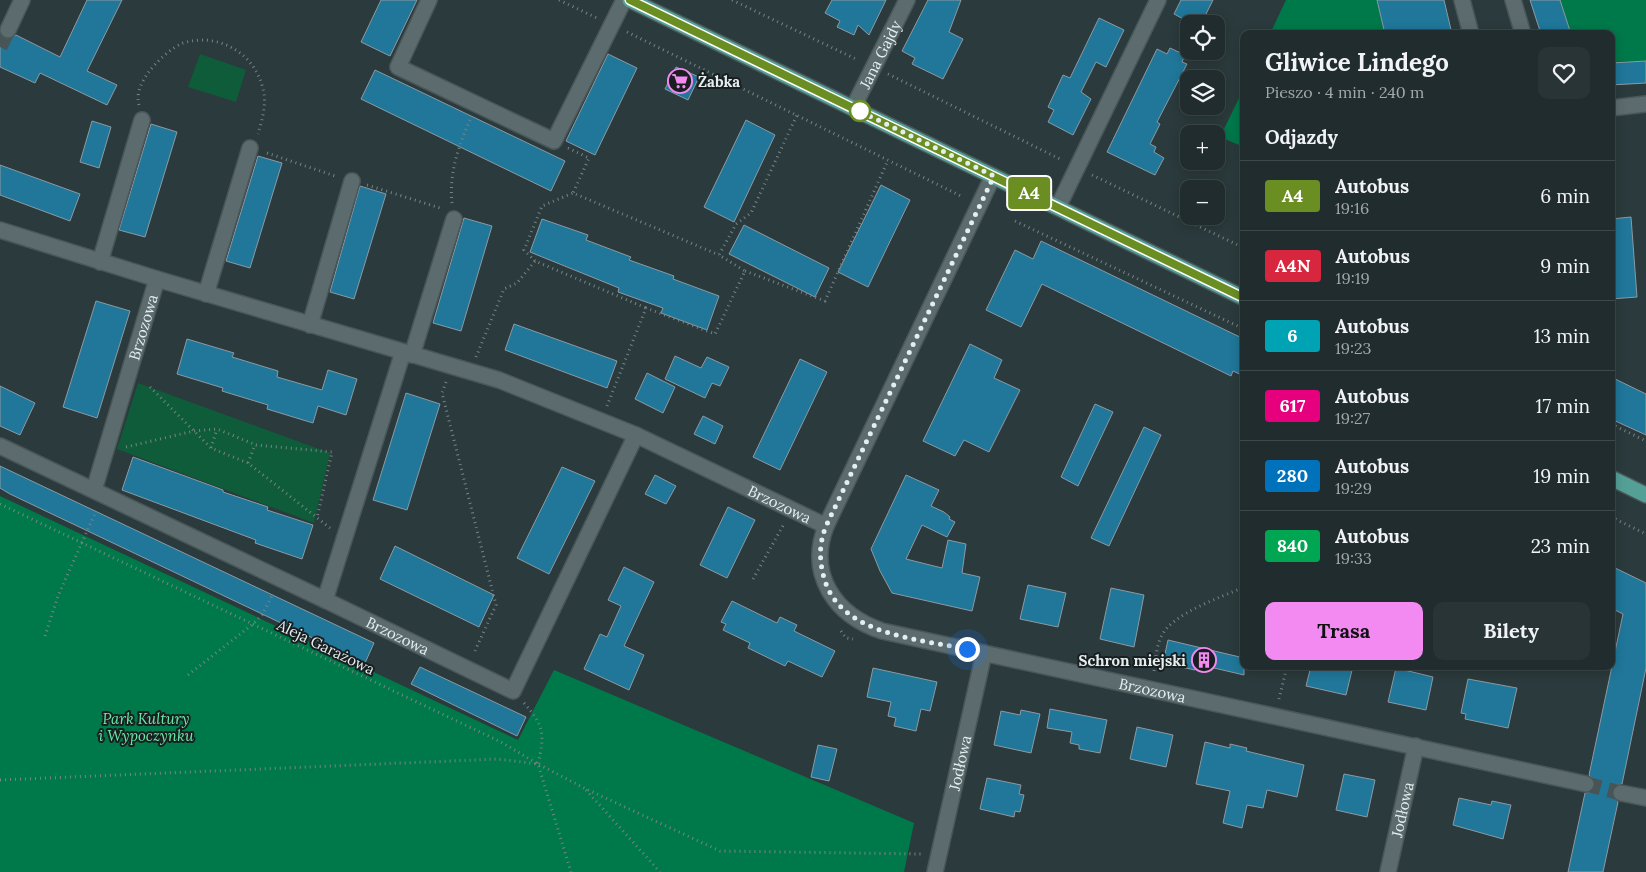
<!DOCTYPE html>
<html lang="pl">
<head>
<meta charset="utf-8">
<style>
	body { margin:0; font-family:Lora,serif; background:#283435; color:#f1f3f6; height:100vh; display:flex; flex-direction:column; font-size:19px; white-space:nowrap }
	* { box-sizing:border-box; margin:0 }
	p { font-size:16px; color:#a2a7aa }
	.icon { flex:none; width:28px; height:28px; fill:none; stroke:currentColor; stroke-width:2; stroke-linecap:round; stroke-linejoin:round }
	.map { position:relative; flex:1; overflow:hidden }
	.sheet { position:absolute; left:1240px; top:30px; width:375px; height:640px; display:flex; flex-direction:column; background:#202c2d; border-radius:10px; box-shadow:0 2px 12px #0003,0 0 0 1px #3d4849 }
	.sheet>* { flex:none }
	.badge { padding:0 10px; border-radius:4px; font-size:18px; line-height:32px }
	.tools { position:absolute; left:1180px; top:15px; display:grid; gap:10px }
	.tools a { display:grid; place-items:center; width:45px; height:45px; border-radius:10px; background:#202c2d; box-shadow:0 2px 12px #0003,0 0 0 1px #3d4849; font-size:25px }
	.you { position:absolute; width:25px; height:25px; margin:-12px; border:4px solid #fff; border-radius:50%; background:#1a73e8; box-shadow:0 0 0 8px #1a73e833 }
	.map>.badge { position:absolute; translate:-50% -50%; box-shadow:0 0 0 2px #fff }
	h2 { padding:0 25px; font-size:19px; line-height:45px }
	.round { display:grid; place-items:center; flex:none; width:52px; height:52px; border-radius:10px; background:#283435 }
	.summary { display:flex; align-items:center; justify-content:space-between; height:85px; padding:0 25px }
	h1 { font-size:24px; font-weight:700; line-height:38px }
	.primary-button { display:flex; gap:10px; margin-top:auto; padding:10px 25px }
	.primary-button a { flex:1; height:58px; border-radius:10px; background:#f28af2; color:#111; font-size:20px; font-weight:700; line-height:58px; text-align:center }
	.primary-button a+a { background:#283435; color:#f1f3f6 }
	ul { padding:0; list-style:none }
	li { display:flex; align-items:center; gap:15px; height:70px; padding:0 25px; border-top:1px solid #3d4849 }
	li div { flex:1 }
	li b { display:block; font-size:19px }
	li em { font-style:normal }
	li .badge { min-width:55px; font-weight:700; text-align:center }
	.map>svg:first-child { display:block }
	.green { fill:#0e5c39 }
	.forest { fill:#00794a }
	.building { fill:#20779a; stroke:#8c9aa2 }
	.lines { fill:none; stroke-linecap:round; stroke-linejoin:round }
	.minor-tunnel { stroke:#475557; stroke-width:15; stroke-dasharray:15 8; stroke-linecap:butt }
	.minor-casing { stroke:#4a5658; stroke-width:18 }
	.major-casing { stroke:#4a5658; stroke-width:18 }
	.path { stroke:#778485; stroke-width:3; stroke-dasharray:1 4; stroke-linecap:butt }
	.minor { stroke:#5c6c6e; stroke-width:15 }
	.major { stroke:#54a097; stroke-width:15 }
	.line-casing { stroke:#fff; stroke-width:11 }
	.line { stroke:#6b8e23; stroke-width:8 }
	.walk { stroke:#e5eeef; stroke-width:5; stroke-dasharray:0 9 }
	.stop-dot { fill:#fff; stroke:#6b8e23; stroke-width:2.5 }
	.labels { text-anchor:middle; dominant-baseline:central; stroke-width:4; stroke-linejoin:round; paint-order:stroke }
	.street-label { font-size:15px; fill:#e5eeef; stroke:#191f20 }
	.poi-label { font-size:15px; font-weight:bold; fill:#e5eeef; stroke:#191f20; text-anchor:start }
	.park-label { font-size:15px; font-style:italic; fill:#68e9a6; stroke:#191f20 }
</style>
</head>
<body>
<div class="map">
<svg width="1646" height="872" viewBox="0 0 1646 872">
	<rect width="100%" height="100%" fill="#2b3a3c"/>
	<path class="green" d="M200 54 246 70 236 102 188 87Z
		M138 383 330 453 314 523 117 449Z"/>
	<path class="forest" d="M1286 0H1377L1385 34H1270Z
		M1560 0H1646V61L1611 62V34H1571Z
		M1244 88V147L1220 137Z
		M0 496 518 740 554 670 914 823 904 872H0Z"/>
	<path class="building" d="M87 0H122L87 71 117 85 107 105 40 73 35 83 0 67V35L8 39 16 35 60 57Z
		M381 0H417L390 56 361 42Z
		M832 0H886L869 35 858 25 854 35 837 27 840 21 825 13Z
		M928 0H961L949 32 963 39 943 79 912 64 915 58 902 51Z
		M1181 0H1213L1201 24H1193L1174 14Z
		M1377 0H1444L1452 34H1385Z
		M1530 0H1560L1571 34H1541Z
		M1099 18 1124 30 1106 67 1096 62 1081 92 1091 99 1073 135 1048 122 1054 110 1048 107 1063 75 1070 78Z
		M1170 48 1185 55 1182 62 1187 64 1157 122 1160 124 1150 144 1156 147 1154 152 1164 158 1155 175 1107 152 1157 49 1167 54Z
		M608 54 637 68 595 155 566 141Z
		M1646 61V83L1611 85V63Z
		M676 67 699 77 688 100 665 89Z
		M375 70 565 161 551 191 361 99Z
		M746 120 775 135 734 222 704 207Z
		M92 121 111 127 99 168 80 162Z
		M151 124 177 132 145 237 119 230Z
		M258 156 282 163 250 268 226 261Z
		M0 165 80 194 70 221 0 195Z
		M881 185 910 200 868 287 838 272Z
		M360 186 386 194 354 299 330 292Z
		M1631 217 1637 297 1611 299V219Z
		M464 218 492 226 461 331 433 323Z
		M542 219 588 235 586 240 631 257 629 260 674 276 673 279 719 296 707 330 661 313 663 308 618 292 619 288 530 252Z
		M744 225 829 268 815 297 729 254Z
		M1041 241 1244 339V376L1233 371 1231 376 1042 284 1021 327 986 310 1015 250 1033 259Z
		M96 301 130 311 97 418 63 407Z
		M514 324 617 361 607 388 505 350Z
		M187 339 234 353 232 357 278 371 277 377 322 390 328 370 357 379 346 415 318 406 313 423 267 409 268 405 222 391 223 388 177 374Z
		M970 344 1002 360 994 378 1020 390 989 452 964 440 955 456 923 441Z
		M675 356 701 368 707 357 729 367 720 386 712 383 705 398 665 379Z
		M800 359 827 372 780 470 753 457Z
		M647 373 675 387 663 413 635 399Z
		M1611 377 1646 394V435L1611 419Z
		M0 386 35 403 20 435 0 426Z
		M406 393 440 404 407 510 373 500Z
		M1095 404 1113 412 1078 486 1061 477Z
		M703 416 723 426 715 444 694 434Z
		M1144 427 1161 435 1109 546 1091 538Z
		M133 457 223 490V492L268 507 267 510 313 525 302 559 255 543 256 540 122 490Z
		M0 466 374 643 365 663 10 494 0 488Z
		M562 467 595 481 549 574 517 558Z
		M655 475 676 486 666 504 645 494Z
		M906 475 939 490 931 506 944 512 950 517 949 519 955 522 947 537 922 525 906 559 942 568 948 540 966 544 962 573 980 577 972 611 892 593 880 571 871 549Z
		M728 507 755 520 727 578 700 565Z
		M395 546 494 595 479 627 380 579Z
		M1611 566 1646 583V668L1622 784 1614 786 1612 791V796L1618 802 1603 872H1568L1585 793 1593 791 1595 786V781L1589 775 1623 614 1611 608Z
		M624 567 654 582 624 646 644 655 629 690 584 669 600 634 607 637 621 606 608 600Z
		M1028 585 1066 593 1058 627 1020 619Z
		M1111 588 1144 595 1134 647 1100 639Z
		M732 601 777 623 780 617 797 625 794 631 835 651 822 677 788 661 785 666 748 648 750 643 723 630 726 624 721 622Z
		M1168 640 1244 658V675L1197 664 1195 670 1163 663Z
		M1311 666H1353L1346 695 1306 686Z
		M420 667 526 717 517 736 411 684Z
		M873 668 937 682 930 711 921 709 916 731 894 726 896 718 888 716 891 702 867 697Z
		M1396 668 1433 677 1426 710 1388 702Z
		M1468 679 1517 688 1508 728 1465 719 1466 714 1461 713Z
		M1050 709 1107 720 1100 753 1079 749V745L1070 743 1072 732 1047 728Z
		M1021 710 1040 714 1031 753 994 745 1001 711 1020 715Z
		M1137 727 1173 735 1166 767 1130 759Z
		M1205 742 1230 748V744L1247 748 1246 751 1304 765 1297 797 1267 790 1263 808 1247 805 1242 828 1223 823 1230 791 1196 784Z
		M818 745 837 749 829 781 811 777Z
		M1344 774 1375 780 1367 817 1336 810Z
		M987 778 1021 785 1019 794 1024 795 1020 812 1015 811 1014 817 980 809Z
		M1459 798 1491 805 1492 801 1511 805 1503 839 1453 825Z"/>
	<g class="lines">
		<path class="minor-tunnel" d="M0 47 8 30
			M1586 784 1621 793"/>
		<defs>
			<g id="minor">
				<path d="M429 0 398 67 554 141 624 0"/>
				<path d="M1462 0 1471 34"/>
				<path d="M1513 0 1523 34"/>
				<path d="M8 30 22 0"/>
				<path id="s1" d="M853 108 907 0"/>
				<path d="M1611 108 1646 104"/>
				<path d="M1058 207 1158 0"/>
				<path id="s2" d="M0 230 157 279 499 380 636 435 826 526C807 575 835 615 882 631L1586 784"/>
				<path d="M100 262 142 120"/>
				<path d="M206 294 250 148"/>
				<path d="M310 325 352 181"/>
				<path d="M412 355 454 219"/>
				<path d="M0 446 325 600 403 352"/>
				<path id="s3" d="M94 490 157 279"/>
				<path d="M826 526 993 176"/>
				<path id="s4" d="M325 600 513 691 636 435"/>
				<path d="M1621 793 1646 798"/>
				<path id="s5" d="M935 872 984 653"/>
				<path id="s6" d="M1388 872 1416 746"/>
			</g>
			<path id="major" d="M630 0 1244 298
				M1611 478 1646 495"/>
		</defs>
		<use href="#minor" class="minor-casing"/>
		<use href="#major" class="major-casing"/>
		<path class="path" d="M559 0 597 18
			M732 0 858 60
			M627 32 963 197
			M888 74 1062 160
			M139 105C136 93 141 83 148 73 156 62 171 48 183 43 218 32 255 53 263 89 267 104 262 120 258 134
			M568 148 589 158 573 193 719 255
			M267 153 335 176
			M1092 175 1244 248
			M367 185 440 208
			M452 203C449 174 458 147 470 120
			M1015 221 1244 329
			M535 261 524 250 542 206 573 193
			M745 271 825 301 888 160
			M476 357 504 289 517 283 535 261 646 308
			M446 382 442 393 496 605 474 653
			M150 387 211 448 248 463 330 528
			M607 406 646 308 715 334 745 271 719 255 736 224 751 213 797 115
			M1611 424 1646 441
			M126 447 194 431 217 429 256 445 332 452 317 518
			M211 448 217 429
			M248 463 255 445
			M0 504 501 742 538 764 571 872
			M1611 517 1646 534
			M753 579 784 524
			M841 631 846 638 853 639
			M45 636 58 596 96 511
			M1154 671C1156 660 1156 647 1161 637 1172 613 1220 598 1244 587
			M188 675 253 624 262 615 273 594
			M1279 699 1287 666
			M524 703C544 726 545 734 538 764
			M0 780 498 759 538 764 584 788 720 851 921 854
			M586 790 660 872"/>
		<use href="#minor" class="minor"/>
		<use href="#major" class="major"/>
	</g>
	<g class="lines">
		<defs>
			<path id="line" d="M630 0 1244 298"/>
		</defs>
		<use href="#line" class="line-casing"/>
		<use href="#line" class="line"/>
		<path class="walk" d="M860 111 853 108 994 176 826 526C819 544 819 559 824 578 840 635 918 639 967 649"/>
	</g>
	<defs>
		<symbol id="supermarket-ring" viewBox="-11 -11 22 22"><circle r="9.5" fill="#191f20" stroke="#f28af2" stroke-width="1.5"/><path d="M-6-5.5h2.5l.6 2H6L4.5 2H-2.5L-4.4-4H-6ZM-1.5 3.2a1.3 1.3 0 1 0 .1 0ZM3 3.2a1.3 1.3 0 1 0 .1 0Z" fill="#f28af2"/></symbol>
		<symbol id="building-ring" viewBox="-11 -11 22 22"><circle r="9.5" fill="#191f20" stroke="#f28af2" stroke-width="1.5"/><path d="M-4-6H4V6H1V3H-1V6H-4ZM-2.5-4.3h1.7v1.8h-1.7ZM.8-4.3h1.7v1.8H.8ZM-2.5-1h1.7V.8h-1.7ZM.8-1h1.7V.8H.8Z" fill="#f28af2"/></symbol>
	</defs>
	<g fill-rule="evenodd">
		<use href="#supermarket-ring" x="666" y="67" width="28" height="28"/>
		<use href="#building-ring" x="1190" y="646" width="28" height="28"/>
	</g>
	<circle class="stop-dot" cx="860" cy="111" r="10"/>
	<g class="labels">
		<g class="street-label">
			<text stroke="none"><textPath href="#s1" startOffset="60">Jana Gajdy</textPath></text>
			<text stroke="none"><textPath href="#s3" startOffset="170">Brzozowa</textPath></text>
			<text stroke="none"><textPath href="#s2" startOffset="828">Brzozowa</textPath></text>
			<text stroke="none"><textPath href="#s4" startOffset="81">Brzozowa</textPath></text>
			<text transform="translate(326 647) rotate(26)">Aleja Garażowa</text>
			<text stroke="none"><textPath href="#s2" startOffset="1291">Brzozowa</textPath></text>
			<text stroke="none"><textPath href="#s5" startOffset="112">Jodłowa</textPath></text>
			<text stroke="none"><textPath href="#s6" startOffset="64">Jodłowa</textPath></text>
		</g>
		<g class="poi-label">
			<text x="698" y="81">Żabka</text>
			<text x="1186" y="660" text-anchor="end">Schron miejski</text>
		</g>
		<g class="park-label">
			<text x="146" y="718">Park Kultury<tspan x="146" dy="17">i Wypoczynku</tspan></text>
		</g>
	</g>
</svg>
<div class="tools">
<a><svg class="icon" aria-label="locate" viewBox="0 0 24 24"><circle cx="12" cy="12" r="6"/><path d="M12 2v4M12 18v4M2 12h4M18 12h4"/></svg></a>
<a><svg class="icon" aria-label="layers" viewBox="0 0 24 24"><path d="M12 4l9 5-9 5-9-5zM3 14l9 5 9-5"/></svg></a>
<a>+</a>
<a>−</a>
</div>
<div class="you" style="left:967px;top:649px"></div>
<b class="badge" style="left:1029px;top:193px;background:#6b8e23;color:#fff">A4</b>
<section class="sheet">
<div class="summary"><div><h1>Gliwice Lindego</h1><p>Pieszo · 4 min · 240 m</p></div><a class="round"><svg class="icon" aria-label="heart" viewBox="0 0 24 24"><path d="M12 20l-8-8c-3-5 5-10 8-4 3-6 11-1 8 4z"/></svg></a></div>
<h2>Odjazdy</h2>
<ul>
<li><span class="badge" style="background:#6b8e23;color:#fff">A4</span><div><b>Autobus</b><p>19:16</p></div><em>6 min</em></li>
<li><span class="badge" style="background:#d7263d;color:#fff">A4N</span><div><b>Autobus</b><p>19:19</p></div><em>9 min</em></li>
<li><span class="badge" style="background:#00a3b4;color:#fff">6</span><div><b>Autobus</b><p>19:23</p></div><em>13 min</em></li>
<li><span class="badge" style="background:#e6007e;color:#fff">617</span><div><b>Autobus</b><p>19:27</p></div><em>17 min</em></li>
<li><span class="badge" style="background:#0072bc;color:#fff">280</span><div><b>Autobus</b><p>19:29</p></div><em>19 min</em></li>
<li><span class="badge" style="background:#00a651;color:#fff">840</span><div><b>Autobus</b><p>19:33</p></div><em>23 min</em></li>
</ul>
<div class="primary-button"><a>Trasa</a><a>Bilety</a></div>
</section>
</div>
</body>
</html>
